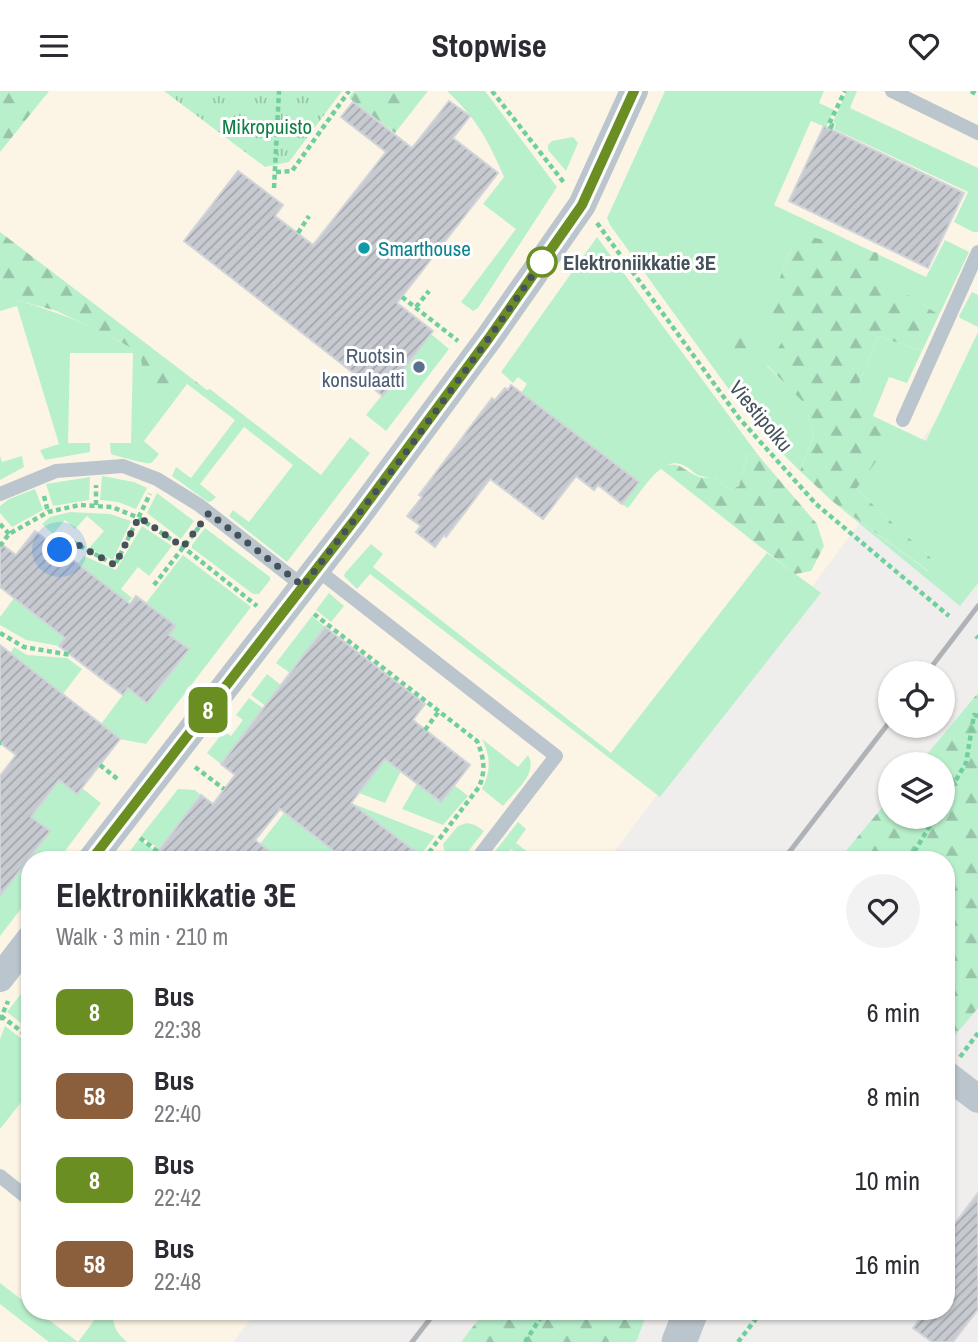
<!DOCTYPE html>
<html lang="en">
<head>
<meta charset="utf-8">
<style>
	body { margin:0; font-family:"Archivo Narrow",sans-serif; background:#f2f2f3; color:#2b2b33; height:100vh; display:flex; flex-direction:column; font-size:26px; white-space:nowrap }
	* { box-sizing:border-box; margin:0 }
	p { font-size:23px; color:#7c7c81 }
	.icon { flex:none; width:38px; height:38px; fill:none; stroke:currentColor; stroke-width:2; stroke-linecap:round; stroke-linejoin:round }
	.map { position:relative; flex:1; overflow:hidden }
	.drawer { position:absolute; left:21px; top:760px; width:934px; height:469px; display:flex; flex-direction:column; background:#fff; border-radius:28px; box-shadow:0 2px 5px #0004 }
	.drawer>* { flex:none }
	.badge { padding:0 14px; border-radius:10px; font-size:24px; line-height:46px }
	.controls { position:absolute; left:878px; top:570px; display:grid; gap:14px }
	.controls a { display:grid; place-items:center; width:77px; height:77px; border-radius:50%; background:#fff; box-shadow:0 2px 5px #0004; font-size:35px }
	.you { position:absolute; width:35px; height:35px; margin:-18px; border:5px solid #fff; border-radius:50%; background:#1a73e8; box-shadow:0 0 0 10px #1a73e833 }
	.map>.badge { position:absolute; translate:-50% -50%; box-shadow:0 0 0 4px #fff }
	.round { display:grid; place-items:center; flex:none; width:74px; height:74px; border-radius:37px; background:#f2f2f3 }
	.overview { display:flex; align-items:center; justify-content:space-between; height:119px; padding:0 35px }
	h1 { font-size:33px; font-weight:700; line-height:52px }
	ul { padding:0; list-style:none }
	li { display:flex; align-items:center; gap:21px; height:84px; padding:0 35px }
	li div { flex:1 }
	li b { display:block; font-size:26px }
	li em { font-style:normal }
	li .badge { min-width:77px; font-weight:700; text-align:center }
	header { display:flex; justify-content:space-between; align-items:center; height:91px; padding:0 35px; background:#fff; font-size:32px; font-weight:700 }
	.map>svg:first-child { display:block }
	.commercial { fill:#fcf5e5 }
	.grass { fill:#b9f0cc }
	.forest { fill:url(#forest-firs) }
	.park { fill:url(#park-tufts) }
	.building { fill:url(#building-hatch); stroke:#d1d4d9; stroke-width:2 }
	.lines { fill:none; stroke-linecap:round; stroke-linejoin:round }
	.path { stroke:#70cf9d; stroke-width:4.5; stroke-dasharray:5 3.5; stroke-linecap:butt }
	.service { stroke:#bbc5cd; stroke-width:14 }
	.minor { stroke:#bbc5cd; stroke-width:28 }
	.tertiary { stroke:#bbc5cd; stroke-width:35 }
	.rail { stroke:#afb3b8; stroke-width:5 }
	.line-casing { stroke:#fff; stroke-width:16 }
	.line { stroke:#6b8e23; stroke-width:10 }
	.walk { stroke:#45525b; stroke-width:7; stroke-dasharray:0 12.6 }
	.culture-dot { fill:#0f9aa8; stroke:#fff; stroke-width:2.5 }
	.stop-dot { fill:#fff; stroke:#6b8e23; stroke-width:3.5 }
	.service-dot { fill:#5c6f8a; stroke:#fff; stroke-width:2.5 }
	.labels { text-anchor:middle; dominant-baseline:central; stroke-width:6; stroke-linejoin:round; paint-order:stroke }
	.park-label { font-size:21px; fill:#137f45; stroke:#fff }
	.culture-label { font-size:21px; fill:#0d838f; stroke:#fff; text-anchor:start }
	.stop-label { font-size:21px; font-weight:bold; fill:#45525b; stroke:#fff; text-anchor:start }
	.service-label { font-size:21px; fill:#4e5e75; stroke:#fff; text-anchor:end }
	.street-label { font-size:21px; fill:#45525b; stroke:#fff }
</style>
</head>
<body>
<header><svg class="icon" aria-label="menu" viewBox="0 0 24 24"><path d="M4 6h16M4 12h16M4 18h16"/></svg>Stopwise<svg class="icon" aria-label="heart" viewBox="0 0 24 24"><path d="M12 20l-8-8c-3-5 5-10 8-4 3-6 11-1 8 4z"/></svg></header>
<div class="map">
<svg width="978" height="1251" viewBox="0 0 978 1251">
	<defs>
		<pattern id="forest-firs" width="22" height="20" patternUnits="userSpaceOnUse" patternTransform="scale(1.75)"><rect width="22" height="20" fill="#b9f0cc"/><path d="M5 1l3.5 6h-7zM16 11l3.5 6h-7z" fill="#98c5a9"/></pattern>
		<pattern id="park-tufts" width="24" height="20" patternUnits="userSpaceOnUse" patternTransform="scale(1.75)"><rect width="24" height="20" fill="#b9f0cc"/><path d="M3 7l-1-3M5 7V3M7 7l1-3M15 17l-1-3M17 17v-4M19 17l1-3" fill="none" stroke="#98c5a9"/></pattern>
		<pattern id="building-hatch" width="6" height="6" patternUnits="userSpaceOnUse" patternTransform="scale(1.75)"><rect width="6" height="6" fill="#c7cad0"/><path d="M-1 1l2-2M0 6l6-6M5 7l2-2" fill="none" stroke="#a3a7ac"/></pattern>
	</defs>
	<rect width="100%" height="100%" fill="#f0eded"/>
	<path class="commercial" d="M49 0H978V273L609 768H30V1220H257L233 1251H0V185L57 220 180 287 204 297 0 141V61Z"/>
	<path class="grass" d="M447 0H485L557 96 478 217 473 220 461 211 516 138 483 113 504 86C488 49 477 28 447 0Z
		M665 0H824L819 12 834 19 826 36 811 30 774 114 926 186 945 149 969 161 939 224 878 185 792 155 779 189 755 219 785 248 767 275 805 312 814 343 800 380 774 354 746 322 610 134 607 127Z
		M847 0H857L850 17 978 77V141H973L954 131 968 101 834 38 836 33 833 31Z
		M573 46 578 52 566 80 548 59V54L552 50Z
		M597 146 758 364 748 363 739 395 730 399 714 386C691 387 697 379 680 373 660 366 639 404 628 417L622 413 638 392 521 302 527 293 518 286 513 292 501 281Z
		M0 185 6 206C45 217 81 229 117 249 147 265 175 285 207 299L210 298 321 384 350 346 370 362 287 471 229 425 233 419 249 431 293 374 244 336 200 393 216 406 212 410 208 411 172 385 176 376 191 387 235 329 187 293 144 350 159 363C158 364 153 371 151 372 148 374 117 365 111 363L110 352H131L133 262H70L68 352H90V361L45 369 40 359 59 353 17 215 0 220Z
		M972 201 978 204V236L960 227 959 225Z
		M978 241V492L960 515 832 410 929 481 935 471 856 398 881 341 863 321 859 293 878 245 922 260 907 292 889 286 873 325 926 350Z
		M431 243 449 258 386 340 366 324Z
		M0 365 2 371 22 365 24 376 0 389Z
		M102 385 134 391 147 397 136 418 118 411 100 409Z
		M90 386 89 409 53 415 46 393Z
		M35 398 43 419 12 436 0 422V415L9 408Z
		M157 402 194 430 181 448 147 422Z
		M70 421 110 423 131 430 113 469 89 457 104 440 87 425 75 438 65 429 53 443 42 433 50 426Z
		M142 435 172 455 149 485 138 476 121 498 132 507 128 511 78 473 84 465 116 479Z
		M205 437 270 486V489L259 503H253L192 457V454Z
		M371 453 383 463 373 476 611 662 767 462 821 502 660 706 370 483 357 498 344 485 345 482Z
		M183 464 251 516 146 653 120 648 101 633 128 597 148 612 188 559 169 544 175 535 146 512Z
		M329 502 344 515 331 531 316 519Z
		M14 507 65 547 59 555 26 549 0 534V526Z
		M312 525 325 536 290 582 276 572Z
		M14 556 27 564 67 567 82 578 63 603 10 562Z
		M267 583 295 605 279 625 251 604Z
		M249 607 264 618 221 673 207 662 224 640 231 645 243 629 236 624Z
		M347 638 401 680 385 712 359 702 363 695Z
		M482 648 518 676 528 664C539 682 514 701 503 715L482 698C491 680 491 666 482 648Z
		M59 689 77 703 82 697 101 712 59 768H30V806L0 845V787L49 740 31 726Z
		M417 692 454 694 468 705 443 734 402 718Z
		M178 698 195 699 201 704 159 758 141 745Z
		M351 712 435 745 420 765Z
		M284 722 344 768H280L260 753Z
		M518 731 526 738 516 752 537 768H524L511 758 503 768H497L492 764Z
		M467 732 475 734 484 740 463 767 444 759 443 753 458 735Z
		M139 748 165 768H124Z
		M30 891V939L7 921Z
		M5 935 30 954V1000L0 1038V948Z
		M0 1192 30 1215V1220H37L78 1251H49L0 1213Z
		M101 1220H117L113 1226C114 1238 118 1243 127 1251H78Z"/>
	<path class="forest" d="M0 0H49L0 61Z
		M354 0H428L395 42 349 7Z
		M0 141 207 299 180 287 172 294 143 292 141 263 116 248 57 220 5 206 0 185Z
		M803 144 878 162 879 185 939 224 922 260 878 245 859 293 864 321 881 341 883 361 856 398 935 471 930 481 832 410 800 380 814 343 805 313 767 274 784 248 754 219 779 189 792 155Z
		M742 230 761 247 747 261 739 283C723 260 730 253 742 230Z
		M748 363 758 364 817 433 824 455 811 480 795 483 660 377C677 368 682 378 697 385 702 388 708 386 714 386L730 399 739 395Z
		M978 602V917L947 954V768H839L891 706V726H943V674H918Z
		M485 1220H648L636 1251H461Z"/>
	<path class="park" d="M164 0H342L289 71 265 76Z"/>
	<path class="building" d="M449 10 470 25 453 47 498 82 397 212 433 240 383 305 184 150 238 80 283 114 275 125 313 154 386 61 341 26 353 11 412 57Z
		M824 35 964 102 928 177 789 110Z
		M511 294 639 391 622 413 598 394 594 399 576 385 543 428 490 388 446 446 444 444 435 456 416 441 421 435 407 425 422 406 419 404 492 307 495 309 505 297 508 299Z
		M35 440 130 513 136 505 176 535 169 544 189 558 147 612 128 597 123 604 59 555 65 547 0 496V452L16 464Z
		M325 536 425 613 413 629 470 674 441 711 385 668 351 712 425 768H344L280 718 255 749 280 768H171L159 759 201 704 213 713 235 684 221 673Z
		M0 554 120 648 77 703 59 689 31 726 50 740 0 805V685L16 664 0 652Z
		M978 1102V1218L953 1251H932L913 1237 926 1220H947V1143Z"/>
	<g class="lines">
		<path class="path" d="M492 0 565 93
			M971 0 978 4
			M830 38 832 34 829 33 845 0
			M276 81 292 80 349 0
			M274 97 279 0
			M597 132 739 327 816 413 949 525
			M298 142 309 125
			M402 206 458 250
			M416 216 429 200
			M44 405 48 421
			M96 414V394
			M0 433 9 443
			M0 455 9 443 48 421 80 414 112 416 139 427 183 456 257 515
			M60 459 69 449 115 474 150 403
			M154 494 199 436
			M314 523 477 650C484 667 486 679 479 696L424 768
			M0 542 24 556 71 564
			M976 545 978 547
			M425 639 439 620
			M0 652H1
			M100 674 120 690
			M195 676 224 698
			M943 711 966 672 974 624 978 625
			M140 747 164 765 165 764
			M910 768 935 726
			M1 925 30 947
			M0 929 8 910
			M960 966 978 942
			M525 1251 545 1220
			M738 1251 762 1220"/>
		<path class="service" d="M892 0 978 42
			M903 329 978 161
			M0 403 56 380 123 375 157 388 199 414 303 495
			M315 477 556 665 477 768
			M0 1085 30 1109"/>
		<path class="minor" d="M92 768 356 427 489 247 582 114 634 0
			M0 887 30 848
			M947 984 978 1008"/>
		<path class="tertiary" d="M679 1251 691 1220"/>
		<path class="rail" d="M926 583 978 515
			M784 768 891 629
			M412 1251 436 1220"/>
	</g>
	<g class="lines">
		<defs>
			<path id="line" d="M92 768 356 427 489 247 582 114 634 0"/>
		</defs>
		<use href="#line" class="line-casing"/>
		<use href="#line" class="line"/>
		<path class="walk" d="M60 459 69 449 115 474 139 426 183 456 209 422 303 495 401 368 489 247 542 171"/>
	</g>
	<circle class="culture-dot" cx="364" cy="157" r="7"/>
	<circle class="stop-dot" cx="542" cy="171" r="14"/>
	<circle class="service-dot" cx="419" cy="276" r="7"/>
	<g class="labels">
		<g class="park-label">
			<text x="267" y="35">Mikropuisto</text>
		</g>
		<g class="culture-label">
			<text x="378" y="157">Smarthouse</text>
		</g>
		<g class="stop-label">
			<text x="563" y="171">Elektroniikkatie 3E</text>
		</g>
		<g class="service-label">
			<text x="405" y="264">Ruotsin<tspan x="405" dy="24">konsulaatti</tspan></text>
		</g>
		<g class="street-label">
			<text transform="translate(761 325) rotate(50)">Viestipolku</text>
		</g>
	</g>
</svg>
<div class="controls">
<a><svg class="icon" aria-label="locate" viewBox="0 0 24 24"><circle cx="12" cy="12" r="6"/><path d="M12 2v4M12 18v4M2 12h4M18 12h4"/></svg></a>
<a><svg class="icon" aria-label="layers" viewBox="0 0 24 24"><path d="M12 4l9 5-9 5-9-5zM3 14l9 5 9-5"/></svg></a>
</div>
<div class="you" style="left:60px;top:459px"></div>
<b class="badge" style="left:208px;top:619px;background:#6b8e23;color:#fff">8</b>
<section class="drawer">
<div class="overview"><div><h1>Elektroniikkatie 3E</h1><p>Walk · 3 min · 210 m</p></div><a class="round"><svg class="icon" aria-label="heart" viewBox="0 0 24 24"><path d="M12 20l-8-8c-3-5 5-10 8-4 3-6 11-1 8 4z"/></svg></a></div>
<ul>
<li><span class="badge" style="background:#6b8e23;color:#fff">8</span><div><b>Bus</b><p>22:38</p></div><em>6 min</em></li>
<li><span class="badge" style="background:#8b5e3c;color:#fff">58</span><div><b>Bus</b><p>22:40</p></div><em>8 min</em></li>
<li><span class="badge" style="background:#6b8e23;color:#fff">8</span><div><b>Bus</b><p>22:42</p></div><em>10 min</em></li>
<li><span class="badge" style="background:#8b5e3c;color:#fff">58</span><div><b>Bus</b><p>22:48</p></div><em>16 min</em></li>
</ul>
</section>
</div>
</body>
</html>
